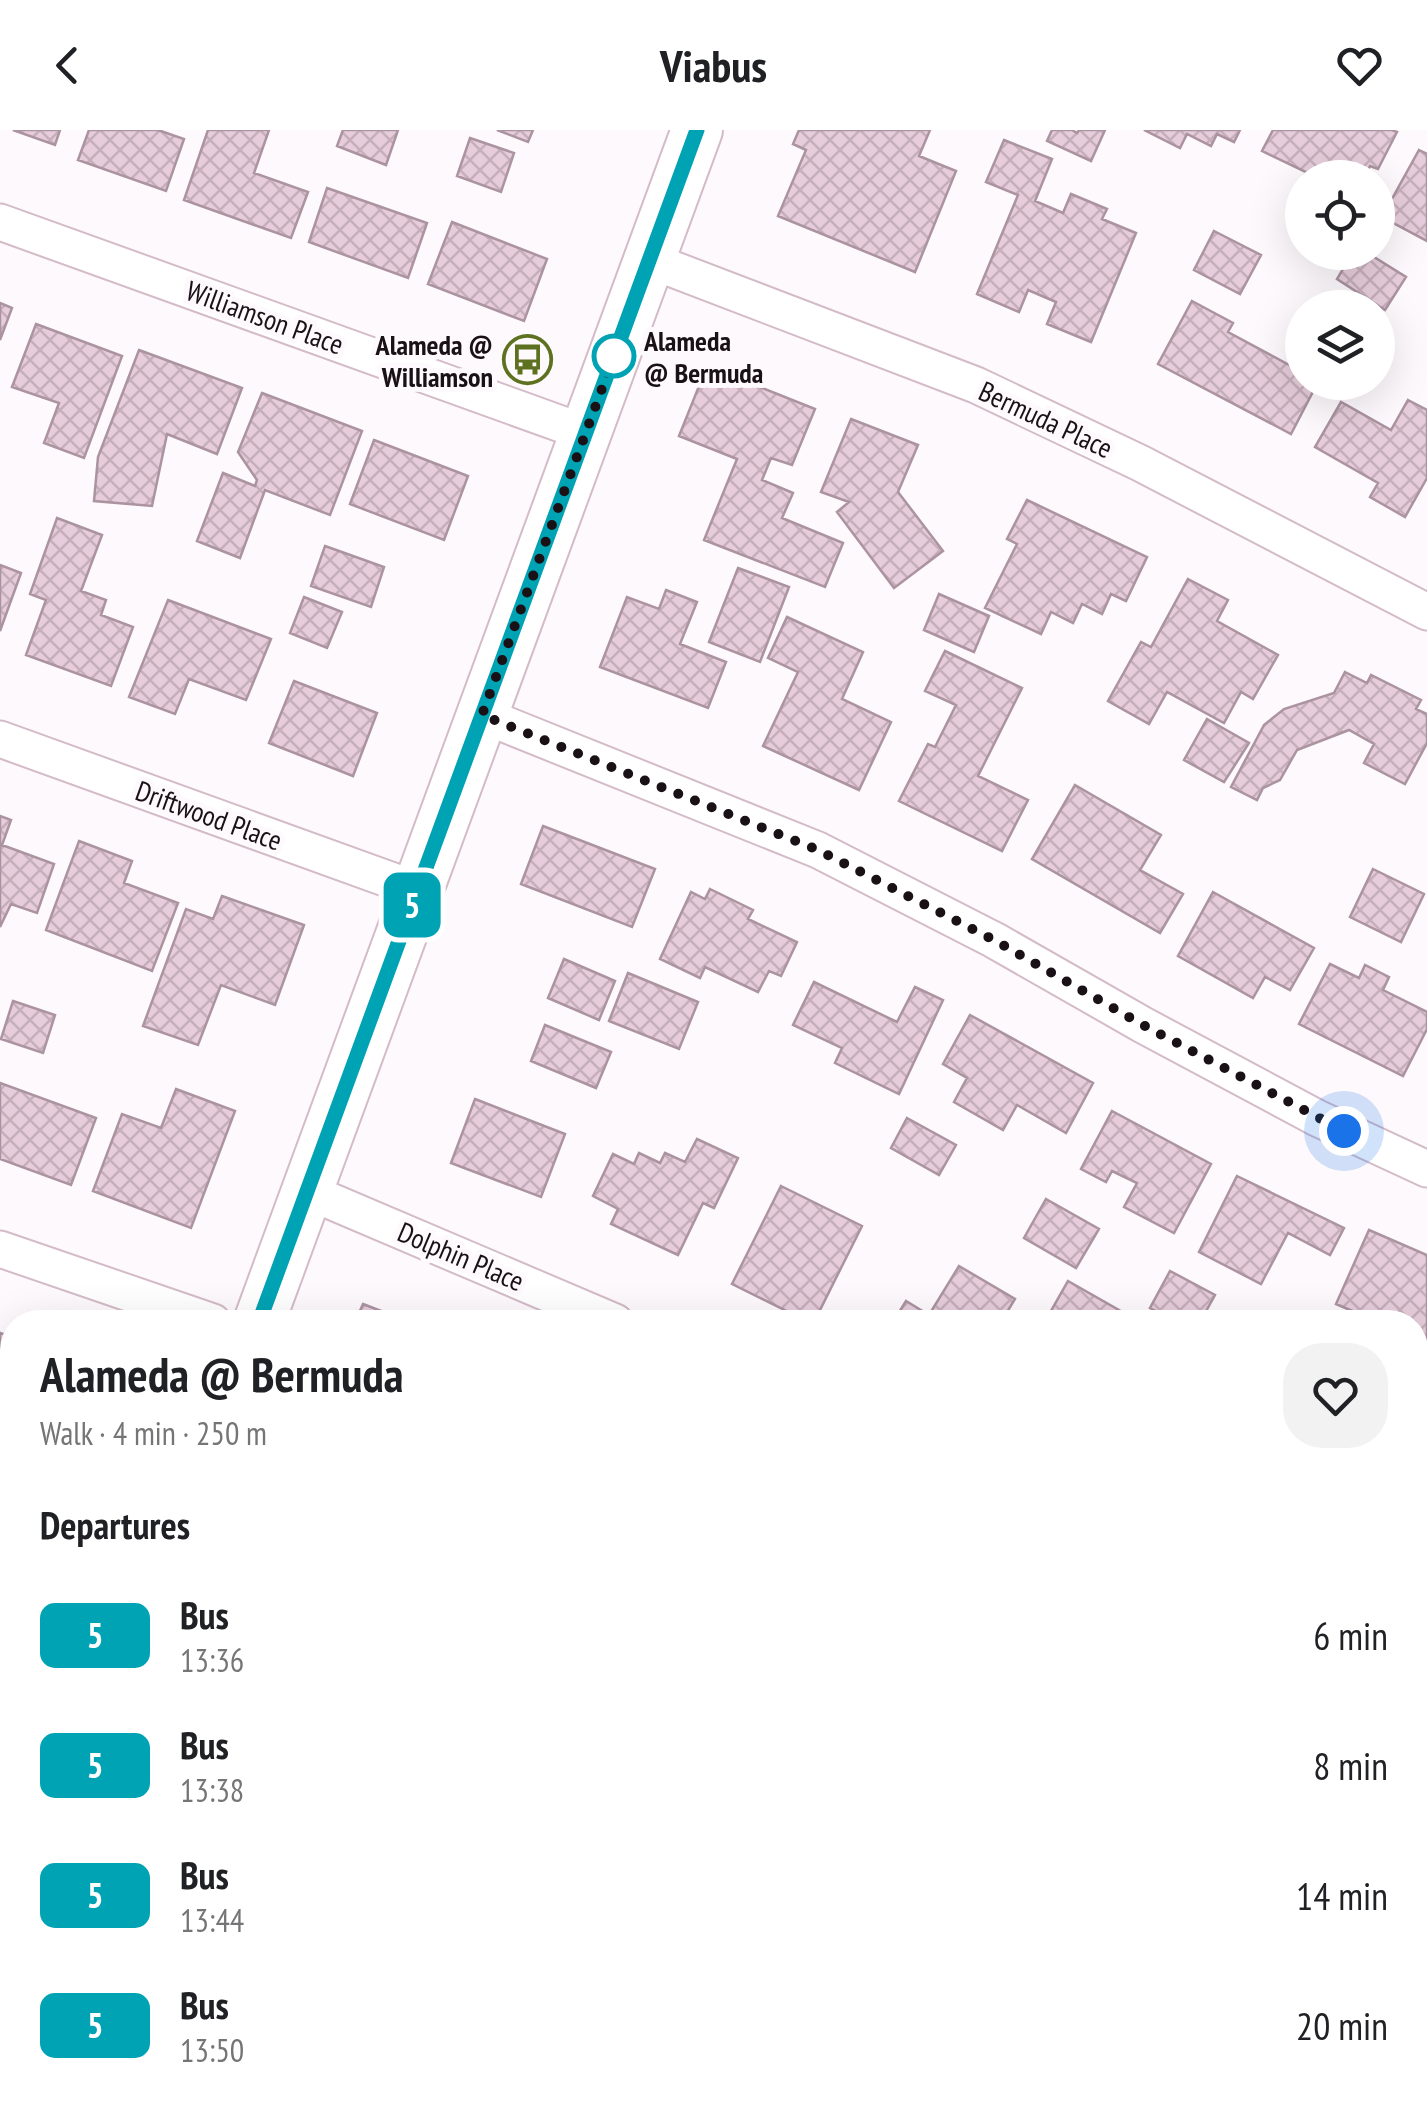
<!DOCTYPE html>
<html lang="en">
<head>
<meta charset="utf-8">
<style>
	body { margin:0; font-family:"PT Sans Narrow",sans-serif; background:#f2f2f2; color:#202124; height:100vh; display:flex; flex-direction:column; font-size:38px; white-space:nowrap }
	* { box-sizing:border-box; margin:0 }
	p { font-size:32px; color:#757577 }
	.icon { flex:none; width:55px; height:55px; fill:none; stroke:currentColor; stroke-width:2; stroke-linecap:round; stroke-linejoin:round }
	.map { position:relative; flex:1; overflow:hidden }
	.details { position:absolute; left:0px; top:1180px; width:1428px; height:802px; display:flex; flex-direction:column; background:#fff; border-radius:40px 40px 0 0; box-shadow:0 10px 40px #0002 }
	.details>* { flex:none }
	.badge { padding:0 20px; border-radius:15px; font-size:35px; line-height:65px }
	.tools { position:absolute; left:1285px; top:30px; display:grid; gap:20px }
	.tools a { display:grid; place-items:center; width:110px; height:110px; border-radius:50%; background:#fff; box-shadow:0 10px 40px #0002; font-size:50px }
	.you { position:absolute; width:50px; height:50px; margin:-25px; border:8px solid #fff; border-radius:50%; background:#1a73e8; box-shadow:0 0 0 15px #1a73e833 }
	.map>.badge { position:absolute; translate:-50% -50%; box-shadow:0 0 0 5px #fff }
	h2 { padding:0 40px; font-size:38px; line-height:90px }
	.round { display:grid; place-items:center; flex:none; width:105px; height:105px; border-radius:40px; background:#f2f2f2 }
	.head { display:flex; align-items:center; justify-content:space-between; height:170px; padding:0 40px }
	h1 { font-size:48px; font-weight:600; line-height:75px }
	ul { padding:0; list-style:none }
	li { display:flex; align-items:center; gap:30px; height:130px; padding:0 40px }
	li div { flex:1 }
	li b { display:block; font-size:38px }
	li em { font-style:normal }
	li .badge { min-width:110px; font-weight:700; text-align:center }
	header { display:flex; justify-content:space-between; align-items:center; height:130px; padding:0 40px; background:#fff; font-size:45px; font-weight:600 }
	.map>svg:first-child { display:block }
	.building { fill:url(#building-cross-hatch); stroke:#ab93a0; stroke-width:2.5 }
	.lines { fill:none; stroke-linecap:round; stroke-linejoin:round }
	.street-casing { stroke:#d4bbc8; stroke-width:39 }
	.secondary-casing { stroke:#d4bbc8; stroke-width:54 }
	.street { stroke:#fff; stroke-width:35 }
	.secondary { stroke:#fff; stroke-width:50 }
	.line-casing { stroke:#fff; stroke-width:22 }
	.line { stroke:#00a3b4; stroke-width:15 }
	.walk { stroke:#1a1116; stroke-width:10; stroke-dasharray:0 18 }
	.stop-dot { fill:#fff; stroke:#00a3b4; stroke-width:5 }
	.labels { text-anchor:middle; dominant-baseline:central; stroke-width:10; stroke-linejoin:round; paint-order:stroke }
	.street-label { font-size:28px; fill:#1a1116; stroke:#fef9fc }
	.stop-label { font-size:28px; font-weight:bold; fill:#1a1116; stroke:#fef9fc; text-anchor:start }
	.poi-label { font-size:28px; font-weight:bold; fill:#1a1116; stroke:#fef9fc; text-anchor:end }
</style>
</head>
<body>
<header><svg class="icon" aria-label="back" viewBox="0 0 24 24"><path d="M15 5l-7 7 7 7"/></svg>Viabus<svg class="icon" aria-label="heart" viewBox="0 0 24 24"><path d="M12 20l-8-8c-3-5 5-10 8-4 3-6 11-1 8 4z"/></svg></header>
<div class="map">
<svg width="1427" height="1981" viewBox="0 0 1427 1981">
	<defs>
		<pattern id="building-cross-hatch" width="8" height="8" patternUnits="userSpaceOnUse" patternTransform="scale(2.5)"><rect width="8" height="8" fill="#e7cddb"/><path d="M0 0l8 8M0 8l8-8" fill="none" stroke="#c6afbb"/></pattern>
	</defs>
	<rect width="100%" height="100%" fill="#fef9fc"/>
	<path class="building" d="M13 0H60L55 15Z
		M89 0H158L184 9 166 61 78 30Z
		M208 0H269L254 43 308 62 291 108 184 70Z
		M343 0H398L386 35 337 16Z
		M497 0H533L528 12Z
		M799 0H930L919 26 956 41 915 142 778 86 806 20 793 14Z
		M1052 0H1072L1077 3 1079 0H1105L1091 31 1047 11Z
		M1144 0H1240L1234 12 1217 4 1211 16 1187 4 1180 18Z
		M1273 0H1392L1397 2 1378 39 1370 36 1364 48H1303L1306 42 1262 21Z
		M470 8 514 23 501 62 457 46Z
		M1004 10 1052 29 1035 71 1063 83 1071 64 1107 79 1102 89 1136 103 1091 212 1047 194 1056 172 1028 160 1019 182 977 164 1018 65 986 52Z
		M1419 20 1427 24V111L1382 87Z
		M327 58 427 93 408 148 309 112Z
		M452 92 547 129 524 191 428 154Z
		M1214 101 1261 125 1240 164 1194 140Z
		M1353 122H1366L1406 147 1385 180 1337 149Z
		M1192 171 1233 193 1228 202 1302 242V252H1318L1291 304 1158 234Z
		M0 173 12 178 0 210Z
		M36 194 122 226 84 328 44 313 59 273 12 257Z
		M139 220 242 258 217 324 167 304 152 376 94 371 98 327Z
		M707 236 815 279 792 335 771 328 762 350 793 363 782 388 843 413 825 457 704 410 737 329 679 306Z
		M262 263 362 301 330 385 265 360 240 428 197 411 223 343 255 356 257 350 238 322Z
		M1408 270 1427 280V348L1405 387 1370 367 1378 353 1315 317 1341 272 1391 300Z
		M851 289 918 315 898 362 943 421 894 458 837 382 849 372 821 362Z
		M374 310 468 346 444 410 350 374Z
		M1027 370 1147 427 1126 471 1111 464 1102 484 1082 474 1073 493 1051 482 1041 504 985 478 1017 414 1007 409Z
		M57 388 102 405 81 461 106 470 101 485 133 497 111 556 26 525 46 470 30 464Z
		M325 416 384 437 371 477 311 456Z
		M0 435 21 443 0 501Z
		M738 438 789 457 760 532 709 512Z
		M1188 449 1228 470 1217 491 1278 525 1253 569 1241 562 1224 593 1167 562 1149 594 1108 571 1141 512 1151 517Z
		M666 460 697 472 680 514 726 532 708 578 600 537 627 467 659 479Z
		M939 464 989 486 974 522 924 500Z
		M304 467 342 482 327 518 290 503Z
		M168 470 271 509 246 570 189 549 175 584 129 567Z
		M787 487 863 522 842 569 891 592 859 660 763 616 798 542 768 528Z
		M945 521 1022 558 978 646 1028 670 1002 721 899 671 928 614 935 617 956 575 925 561Z
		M1345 542 1367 553 1371 545 1421 570 1416 579 1427 584V613L1405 654 1364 633 1374 614 1349 600 1297 620 1280 650 1263 658 1257 670 1231 657 1264 595 1284 579 1334 563Z
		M294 551 377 583 353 646 269 613Z
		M1207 589 1249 613 1224 652 1184 630Z
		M1075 655 1161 705 1140 740 1183 764 1160 803 1032 729Z
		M0 686 11 690 2 715 54 734 37 783 11 774 0 797Z
		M543 696 655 739 632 797 521 754Z
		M79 711 132 731 124 753 178 773 152 841 46 800Z
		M1373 739 1424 764 1401 812 1350 787Z
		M710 759 753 780 748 789 797 812 781 846 769 841 758 862 705 837 700 848 660 829 691 762 705 769Z
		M1213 762 1314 818 1290 860 1265 847 1253 868 1178 826Z
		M222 766 304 795 275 875 221 855 198 915 143 896 186 779 213 789Z
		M564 829 615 851 599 890 548 868Z
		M1330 834 1359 848 1365 835 1389 847 1383 860 1427 882V899L1403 946 1299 894Z
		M628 843 698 872 679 919 609 891Z
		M814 852 897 892 915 857 943 870 899 964 835 933 842 918 793 895Z
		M13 871 55 885 43 923 1 909Z
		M970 885 1093 953 1066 1003 1017 975 1003 1000 954 972 967 948 943 934Z
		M545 895 611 922 596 958 531 931Z
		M0 953 96 988 71 1055 0 1029Z
		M176 959 235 981 191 1098 93 1061 122 984 161 998Z
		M475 969 565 1004 541 1067 451 1033Z
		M1112 981 1211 1034 1174 1103 1124 1077 1137 1053 1112 1041 1106 1052 1081 1039Z
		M907 988 956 1015 939 1045 891 1018Z
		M697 1009 738 1028 714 1078 703 1073 678 1125 611 1094 618 1079 593 1066 613 1024 634 1034 639 1023 660 1033 665 1023 685 1032Z
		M1237 1046 1344 1098 1330 1125 1288 1103 1261 1154 1199 1122Z
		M781 1056 862 1096 814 1192H809L732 1154Z
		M1046 1069 1099 1099 1076 1138 1024 1108Z
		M1369 1100 1427 1125V1244L1415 1239V1192H1378L1336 1174Z
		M959 1136 1015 1169 1001 1192H893L906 1171 929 1185Z
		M1170 1141 1215 1165 1200 1192H1177L1150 1178Z
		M1068 1151 1140 1192H1055L1047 1188Z
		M363 1174 407 1191 355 1192Z
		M0 1203 12 1207V1218L0 1253Z
		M0 1311 12 1315V1356L0 1352Z
		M12 1375V1549L0 1545V1381Z
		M1415 1663 1427 1667V1703L1419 1726 1415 1725Z
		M1415 1915 1427 1916V1981H1345L1346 1970H1415Z
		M68 1970H184L199 1975 196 1981H64Z
		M221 1970H315L311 1981H231L218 1976Z
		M365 1970H418L412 1981H376L363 1975Z
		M703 1970H749L743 1980 745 1981H723Z
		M779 1970H847L841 1981H773Z
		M1208 1970H1264L1259 1981H1235Z"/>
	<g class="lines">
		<defs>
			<path id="street" d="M0 92 586 303
				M649 130 976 255 1140 333 1427 482
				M482 585 818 720 994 810 1143 895 1317 988 1427 1039
				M0 609 418 760
				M307 1061 615 1192
				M0 1119 213 1192
				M1415 1585 1427 1590
				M0 1625 12 1629
				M1006 1970 1027 1981"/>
			<path id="secondary" d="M259 1192 697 0
				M0 1898 12 1864"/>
		</defs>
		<use href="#street" class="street-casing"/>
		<use href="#secondary" class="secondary-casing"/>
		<use href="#street" class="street"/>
		<use href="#secondary" class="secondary"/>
	</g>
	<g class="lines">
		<defs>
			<path id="line" d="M259 1192 697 0"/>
		</defs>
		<use href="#line" class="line-casing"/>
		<use href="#line" class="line"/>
		<path class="walk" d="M614 226 482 585 818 720 994 810 1143 895 1344 1001"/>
	</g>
	<defs>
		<symbol id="bus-ring" viewBox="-11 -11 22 22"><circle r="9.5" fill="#fef9fc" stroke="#5d7120" stroke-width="1.5"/><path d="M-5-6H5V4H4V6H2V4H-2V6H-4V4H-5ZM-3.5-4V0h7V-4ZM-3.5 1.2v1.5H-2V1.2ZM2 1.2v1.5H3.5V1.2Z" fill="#5d7120"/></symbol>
	</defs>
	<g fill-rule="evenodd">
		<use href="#bus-ring" x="500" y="202" width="55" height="55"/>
	</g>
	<circle class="stop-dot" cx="614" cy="226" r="20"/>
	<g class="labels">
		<g class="street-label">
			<text transform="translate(265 187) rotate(20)">Williamson Place</text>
			<text transform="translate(1046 289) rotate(25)">Bermuda Place</text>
			<text transform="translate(209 685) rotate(20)">Driftwood Place</text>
			<text transform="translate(461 1126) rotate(23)">Dolphin Place</text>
		</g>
		<g class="stop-label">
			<text x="644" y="210">Alameda<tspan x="644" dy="32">@ Bermuda</tspan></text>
		</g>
		<g class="poi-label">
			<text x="493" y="214">Alameda @<tspan x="493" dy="32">Williamson</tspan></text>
		</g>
	</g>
</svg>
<div class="tools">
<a><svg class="icon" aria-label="locate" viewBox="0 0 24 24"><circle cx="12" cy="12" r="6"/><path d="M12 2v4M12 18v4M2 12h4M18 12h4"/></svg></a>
<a><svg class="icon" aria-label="layers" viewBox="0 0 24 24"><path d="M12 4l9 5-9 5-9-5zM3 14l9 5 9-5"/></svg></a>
</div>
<div class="you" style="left:1344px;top:1001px"></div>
<b class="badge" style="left:412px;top:775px;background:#00a3b4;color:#fff">5</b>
<section class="details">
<div class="head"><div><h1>Alameda @ Bermuda</h1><p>Walk · 4 min · 250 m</p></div><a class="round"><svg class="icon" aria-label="heart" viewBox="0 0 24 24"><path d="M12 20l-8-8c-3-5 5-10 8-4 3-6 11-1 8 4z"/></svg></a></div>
<h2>Departures</h2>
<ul>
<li><span class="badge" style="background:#00a3b4;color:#fff">5</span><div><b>Bus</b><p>13:36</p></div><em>6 min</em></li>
<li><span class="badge" style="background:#00a3b4;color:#fff">5</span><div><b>Bus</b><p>13:38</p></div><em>8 min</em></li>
<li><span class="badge" style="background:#00a3b4;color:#fff">5</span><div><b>Bus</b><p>13:44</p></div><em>14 min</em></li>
<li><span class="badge" style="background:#00a3b4;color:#fff">5</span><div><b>Bus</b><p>13:50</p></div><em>20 min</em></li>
</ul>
</section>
</div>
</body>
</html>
